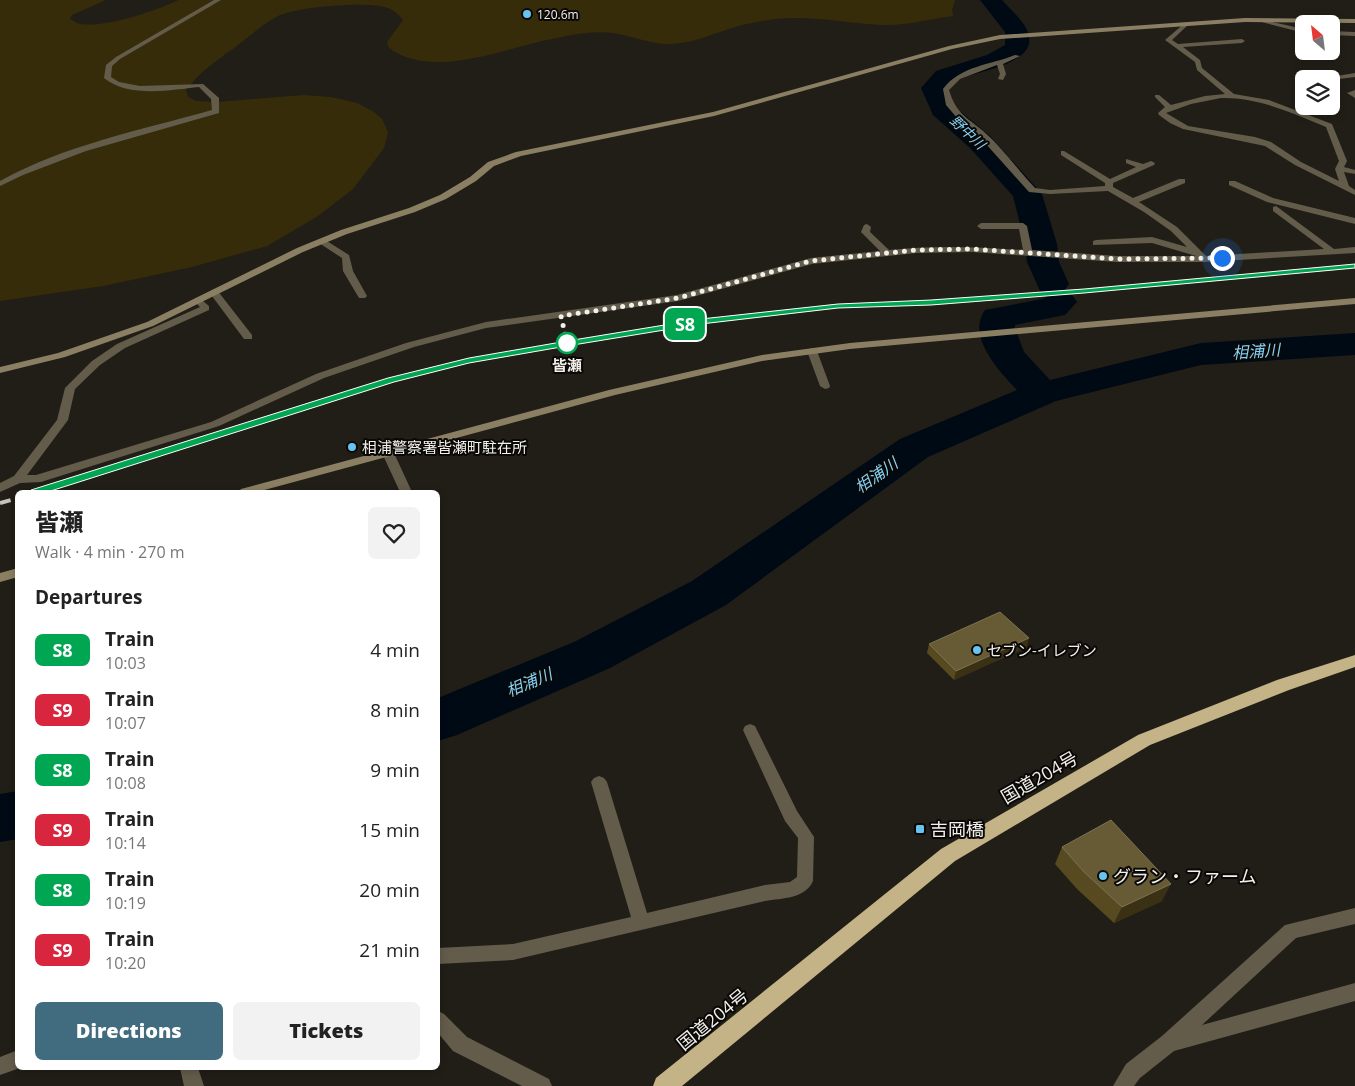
<!DOCTYPE html>
<html lang="en">
<head>
<meta charset="utf-8">
<style>
	body { margin:0; font-family:"Open Sans","Noto Sans JP",sans-serif; background:#f2f2f2; color:#222; height:100vh; display:flex; flex-direction:column; font-size:19px; white-space:nowrap }
	* { box-sizing:border-box; margin:0 }
	p { font-size:16px; color:#767676 }
	.icon { flex:none; width:28px; height:28px; fill:none; stroke:currentColor; stroke-width:2; stroke-linecap:round; stroke-linejoin:round }
	.map { position:relative; flex:1; overflow:hidden }
	.panel { position:absolute; left:15px; top:490px; width:425px; height:580px; display:flex; flex-direction:column; background:#fff; border-radius:8px; box-shadow:0 2px 8px #0003 }
	.panel>* { flex:none }
	.badge { padding:0 10px; border-radius:8px; font-size:18px; line-height:32px }
	.needle { width:32px; rotate:332deg }
	.controls { position:absolute; left:1295px; top:15px; display:grid; gap:10px }
	.controls a { display:grid; place-items:center; width:45px; height:45px; border-radius:8px; background:#fff; box-shadow:0 2px 8px #0003; font-size:25px }
	.you { position:absolute; width:25px; height:25px; margin:-12px; border:4px solid #fff; border-radius:50%; background:#1a73e8; box-shadow:0 0 0 8px #1a73e833 }
	.map>.badge { position:absolute; translate:-50% -50%; box-shadow:0 0 0 2px #fff }
	h2 { padding:0 20px; font-size:19px; line-height:45px }
	.round { display:grid; place-items:center; flex:none; width:52px; height:52px; border-radius:8px; background:#f2f2f2 }
	.head { display:flex; align-items:center; justify-content:space-between; height:85px; padding:0 20px }
	h1 { font-size:24px; font-weight:800; line-height:38px }
	.button { display:flex; gap:10px; margin-top:auto; padding:10px 20px }
	.button a { flex:1; height:58px; border-radius:8px; background:#416b7e; color:#fff; font-size:20px; font-weight:800; line-height:58px; text-align:center }
	.button a+a { background:#f2f2f2; color:#222 }
	ul { padding:0; list-style:none }
	li { display:flex; align-items:center; gap:15px; height:60px; padding:0 20px }
	li div { flex:1 }
	li b { display:block; font-size:19px }
	li em { font-style:normal }
	li .badge { min-width:55px; font-weight:700; text-align:center }
	.map>svg:first-child { display:block }
	.green { fill:#372c0a }
	.lines { fill:none; stroke-linecap:round; stroke-linejoin:round }
	.river { fill:#000a14; fill-rule:evenodd }
	.street { fill:#635c4b; fill-rule:evenodd }
	.secondary { fill:#8a7f63; fill-rule:evenodd }
	.highway { fill:#c4b387; fill-rule:evenodd }
	.rail-far2 { stroke:#c6c3be; stroke-width:2.5; stroke-dasharray:7 3; stroke-linecap:butt }
	.rail-far1 { stroke:#c6c3be; stroke-width:3; stroke-dasharray:9 4.5; stroke-linecap:butt }
	.rail { stroke:#c6c3be; stroke-width:4; stroke-dasharray:11 5.5; stroke-linecap:butt }
	.wall { fill:#574920 }
	.shaded-wall { fill:#3a3013 }
	.building { fill:#675b36; stroke:#7d7252 }
	.line { fill:#00a651; stroke:#fff }
	.walk { stroke:#f2f0eb; stroke-width:5; stroke-dasharray:0 9 }
	.poi-dot { fill:#66c4ef; stroke:#0a0806; stroke-width:2 }
	.stop-dot { fill:#fff; stroke:#00a651; stroke-width:2.5 }
	.labels { text-anchor:middle; dominant-baseline:central; stroke-width:4; stroke-linejoin:round; paint-order:stroke }
	.far-poi-label { font-size:12px; fill:#f2f0eb; stroke:#0a0806; text-anchor:start }
	.far-water-label { font-size:14px; font-style:italic; fill:#85d3f7; stroke:#0a0806 }
	.stop-label { font-size:15px; font-weight:bold; fill:#f2f0eb; stroke:#0a0806 }
	.poi-label { font-size:15px; fill:#f2f0eb; stroke:#0a0806; text-anchor:start }
	.water-label { font-size:16px; font-style:italic; fill:#85d3f7; stroke:#0a0806 }
	.near-street-label { font-size:18px; fill:#f2f0eb; stroke:#0a0806 }
	.near-poi-label { font-size:18px; fill:#f2f0eb; stroke:#0a0806; text-anchor:start }
</style>
</head>
<body>
<div class="map">
<svg width="1355" height="1086" viewBox="0 0 1355 1086">
	<rect width="100%" height="100%" fill="#211e17"/>
	<path class="green" d="M0 0H106L72 15 70 19C74 21 77 24 80 24 104 28 157 11 178 0H955L952 10 953 16C930 19 905 26 882 25 846 23 812 15 776 19 762 21 748 23 735 27 712 34 690 45 665 44 648 43 631 36 613 33 590 30 565 36 542 41 496 52 430 78 389 48L387 42 403 20C398 14 393 9 385 7 362 2 300 6 278 16 264 23 251 35 238 45 219 59 200 71 186 90L188 97 196 101 217 102 304 95 331 97 357 103 374 112 382 119 388 132 384 148 353 189 318 216 267 246 192 267 103 286 0 301Z"/>
	<g class="lines">
		<path class="river" d="M980 0H1002C1010 9 1022 19 1027 30 1043 65 975 70 955 81 952 82 949 86 947 89L954 106 990 136 1042 194 1057 244 1059 262 1069 284 1064 291 1061 292 1072 295 1077 302 1065 315 1015 325V328L1024 352 1050 380 1201 343 1355 333V355L1201 365 1056 401 928 457 726 605 610 668 457 735 438 741V698L574 642 692 581 900 439 1017 390C999 371 966 336 985 310L1042 299 1051 294 1040 291 1027 262 1025 244 1013 196 970 148 933 115 921 88 936 71 987 55 1005 45V32Z
			M18 791V839L0 842V794Z"/>
		<path class="street" d="M214 0H221L120 59 112 66 111 77 119 82 140 86 203 84 219 98V113L86 151 23 175 0 186V181C65 145 141 130 212 110L211 99 199 87C171 90 128 98 104 78L106 65 116 57Z
			M1258 19 1304 29V33L1258 21Z
			M1186 22 1188 25 1172 40 1178 44 1242 39 1245 41 1242 43 1183 47 1200 60 1202 68 1234 94 1269 100 1332 124 1347 161 1344 167 1355 170V174L1344 172 1349 186 1355 190V195L1295 165 1265 146 1183 129 1170 123 1159 115 1158 113 1165 107 1155 97V95H1159L1171 105 1205 96 1225 94 1197 70 1195 62 1165 40ZM1221 98C1258 97 1292 113 1326 127L1339 161 1335 169 1339 181 1301 162 1271 142 1255 137 1188 126 1166 113 1191 104Z
			M1331 31 1355 32V36L1331 35Z
			M1015 55 1020 56 1003 64 1006 74 1003 80 998 79 1000 74 997 65 960 79 949 90C956 113 965 116 982 130 1001 146 1018 170 1035 188L1050 190 1105 186V183L1061 155V151H1064L1110 179 1136 167 1126 163V159L1143 164 1151 161 1155 163 1154 165 1113 183V187L1133 198 1179 179H1185V183L1139 202 1177 227 1206 256 1324 249 1273 211V207L1276 206 1334 249 1355 247V253L1204 262H1117L972 252 916 253 812 264 678 301 486 328 414 347 324 378 219 426 41 482 20 483 0 492V483L14 476 57 420 65 388 92 361 117 344 200 307 193 300 198 297 209 306V310L125 348 100 365 75 389 68 420 27 475H36L211 422 316 374 406 343 486 322 677 295 811 258 880 251 861 232 864 225 867 224 871 227 870 232 889 250C934 245 978 247 1023 250L1019 229H981L977 226 981 223H1023L1027 226 1032 250 1117 256H1196L1152 243 1093 245V241L1096 240 1152 237 1187 247 1171 231 1144 212 1108 191 1050 194 1029 192 977 134 963 125 946 105 943 89C960 66 990 65 1015 55Z
			M1355 73V77L1331 80 1319 79Z
			M1355 90V98L1347 93Z
			M1229 181H1235L1273 198 1355 218V224L1267 202 1229 185Z
			M322 238 349 255 353 271 367 296 365 298H359L343 271 342 258 319 243 318 241Z
			M214 289 217 290 252 335V339H244L209 292Z
			M812 348 817 351 830 386 829 388 825 389 820 386 807 351Z
			M388 450 394 453 412 492H400L382 453Z
			M750 724 755 726 797 811 814 837 813 881C805 899 782 898 765 901L513 960 438 964V948L513 944 631 917 591 782 594 778 599 776 604 778 607 782 647 913 765 885 790 882 797 877 798 838 785 821 743 730 745 726Z
			M1355 908V924L1296 938 1202 1025 1355 983V1001L1174 1051 1140 1078 1134 1086H1113L1126 1064 1162 1036 1285 925Z
			M438 1011 444 1014 467 1037 549 1079 552 1086H522L453 1051 438 1033Z
			M18 1050V1068H20L0 1075V1057Z
			M180 1068H198L204 1086H184Z"/>
		<path class="secondary" d="M1245 18 1355 19V23L1245 22 1000 39 952 49 714 116 521 156 494 166 476 181 446 199 415 212 347 234 303 252 153 326 65 357 0 373V367L58 353 147 322 297 248 341 230 409 208 440 195 470 177 488 162 516 152 713 112 949 46 1000 35Z
			M1355 298V304L850 349 762 361 615 395 257 492H239L241 489 609 390 762 355 850 343Z
			M18 568V577L0 582V573Z"/>
		<path class="highway" d="M1355 655V667L1289 690 1150 745 955 861 682 1086H653L656 1078 941 849 1138 735 1277 680Z"/>
		<path class="rail-far2" d="M1069 292 1355 266"/>
		<path class="rail-far1" d="M34 492 391 380 469 361 567 343 701 322 838 306 931 303 1085 291"/>
		<path class="rail" d="M0 503 18 498"/>
	</g>
	<path class="wall" d="M929 644 1027 647 954 680 927 653Z
		M1062 847 1162 901 1114 923 1077 889 1055 864Z"/>
	<path class="shaded-wall" d="M1029 638 1027 647 954 680 956 671Z
		M1171 884 1162 901 1114 923 1122 907Z"/>
	<path class="building" d="M1000 612 1029 638 956 671 929 644Z
		M1111 820 1171 884 1122 907 1084 872 1062 847Z"/>
	<path class="line" d="M1355 264V268L1084 293 931 305 838 308 701 324 567 346 469 363 394 382 38 495H35L30 492 31 490 388 378 469 358 567 341 701 319 838 304 931 300 1084 289Z"/>
	<g class="lines">
		<path class="walk" d="M567 343 561 316 678 298 811 261 916 250 972 249 1118 259 1222 258"/>
	</g>
	<g class="poi-dot">
		<circle cx="527" cy="14" r="5"/>
		<circle cx="352" cy="447" r="5"/>
		<circle cx="977" cy="650" r="5"/>
		<rect x="915" y="824" width="10" height="10" rx="2.5"/>
		<circle cx="1103" cy="876" r="5"/>
	</g>
	<circle class="stop-dot" cx="567" cy="343" r="10"/>
	<g class="labels">
		<g class="far-poi-label">
			<text x="537" y="14">120.6m</text>
		</g>
		<g class="far-water-label">
			<text transform="translate(968 132) rotate(43)">野中川</text>
		</g>
		<g class="stop-label">
			<text x="567" y="365">皆瀬</text>
		</g>
		<g class="poi-label">
			<text x="362" y="447">相浦警察署皆瀬町駐在所</text>
			<text x="987" y="650">セブン-イレブン</text>
		</g>
		<g class="water-label">
			<text transform="translate(1256 351) rotate(-4)">相浦川</text>
			<text transform="translate(876 475) rotate(-35)">相浦川</text>
			<text transform="translate(529 682) rotate(-23)">相浦川</text>
		</g>
		<g class="near-street-label">
			<text transform="translate(1039 777) rotate(-30)">国道204号</text>
			<text transform="translate(712 1019) rotate(-39)">国道204号</text>
		</g>
		<g class="near-poi-label">
			<text x="930" y="829">吉岡橋</text>
			<text x="1113" y="876">グラン・ファーム</text>
		</g>
	</g>
</svg>
<div class="controls">
<a><svg class="needle" viewBox="-14 -14 28 28"><path d="M0-13l5 13h-10z" fill="#e53935"/><path d="M0 13l5-13h-10z" fill="#767676"/></svg></a>
<a><svg class="icon" aria-label="layers" viewBox="0 0 24 24"><path d="M12 4l9 5-9 5-9-5zM3 14l9 5 9-5"/></svg></a>
</div>
<div class="you" style="left:1222px;top:258px"></div>
<b class="badge" style="left:685px;top:324px;background:#00a651;color:#fff">S8</b>
<section class="panel">
<div class="head"><div><h1>皆瀬</h1><p>Walk · 4 min · 270 m</p></div><a class="round"><svg class="icon" aria-label="heart" viewBox="0 0 24 24"><path d="M12 20l-8-8c-3-5 5-10 8-4 3-6 11-1 8 4z"/></svg></a></div>
<h2>Departures</h2>
<ul>
<li><span class="badge" style="background:#00a651;color:#fff">S8</span><div><b>Train</b><p>10:03</p></div><em>4 min</em></li>
<li><span class="badge" style="background:#d7263d;color:#fff">S9</span><div><b>Train</b><p>10:07</p></div><em>8 min</em></li>
<li><span class="badge" style="background:#00a651;color:#fff">S8</span><div><b>Train</b><p>10:08</p></div><em>9 min</em></li>
<li><span class="badge" style="background:#d7263d;color:#fff">S9</span><div><b>Train</b><p>10:14</p></div><em>15 min</em></li>
<li><span class="badge" style="background:#00a651;color:#fff">S8</span><div><b>Train</b><p>10:19</p></div><em>20 min</em></li>
<li><span class="badge" style="background:#d7263d;color:#fff">S9</span><div><b>Train</b><p>10:20</p></div><em>21 min</em></li>
</ul>
<div class="button"><a>Directions</a><a>Tickets</a></div>
</section>
</div>
</body>
</html>
